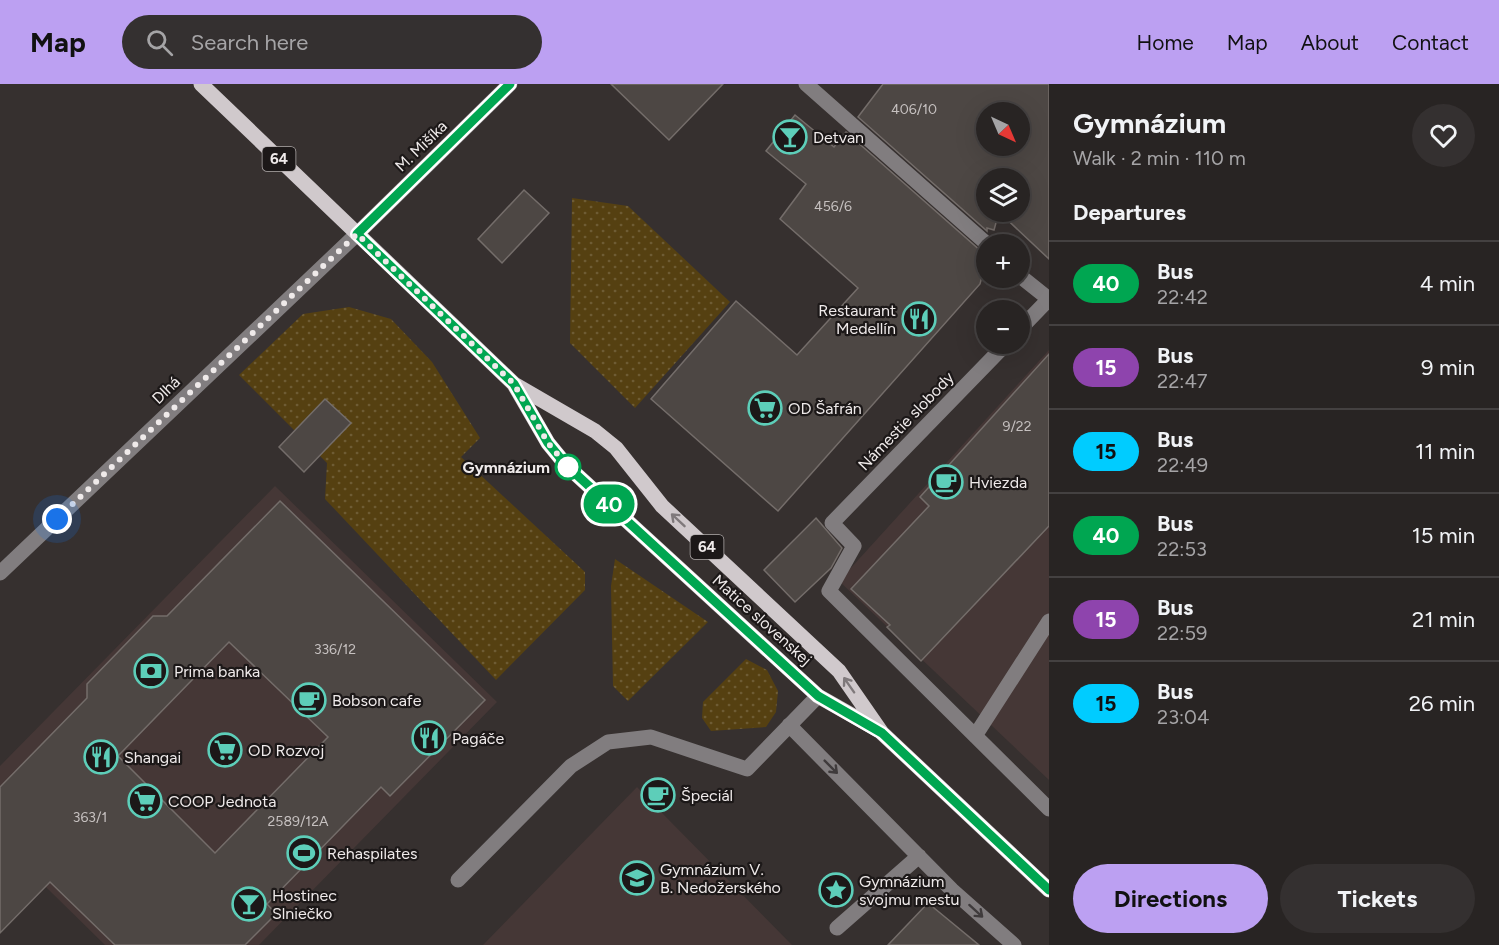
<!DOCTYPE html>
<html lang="en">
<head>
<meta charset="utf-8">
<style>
	body { margin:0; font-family:Figtree,sans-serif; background:#343030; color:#f1f3f6; height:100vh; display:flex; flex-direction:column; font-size:22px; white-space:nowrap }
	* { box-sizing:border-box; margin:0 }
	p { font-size:20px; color:#a5a4a6 }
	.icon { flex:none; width:33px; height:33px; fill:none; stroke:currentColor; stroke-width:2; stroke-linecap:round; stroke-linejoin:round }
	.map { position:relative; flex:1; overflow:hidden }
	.side { display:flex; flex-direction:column; background:#282423; width:450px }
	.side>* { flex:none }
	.badge { padding:0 12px; border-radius:20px; font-size:21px; line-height:39px }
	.needle { width:39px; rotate:136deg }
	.buttons { position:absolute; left:976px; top:18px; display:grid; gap:12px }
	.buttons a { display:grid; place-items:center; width:54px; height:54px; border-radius:50%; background:#282423; box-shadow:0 6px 24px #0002,0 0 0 2px #444141; font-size:30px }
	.you { position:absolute; width:30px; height:30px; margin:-15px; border:4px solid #fff; border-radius:50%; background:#1a73e8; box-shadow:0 0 0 9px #1a73e833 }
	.map>.badge { position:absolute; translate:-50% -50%; box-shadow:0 0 0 3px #fff }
	h2 { padding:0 24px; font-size:22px; line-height:54px }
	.round { display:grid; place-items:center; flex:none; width:63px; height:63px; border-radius:32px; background:#343030 }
	.head { display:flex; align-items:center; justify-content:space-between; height:102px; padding:0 24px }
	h1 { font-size:28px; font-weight:700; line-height:45px }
	.action { display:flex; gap:12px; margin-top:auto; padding:12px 24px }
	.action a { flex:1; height:69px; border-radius:36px; background:#bca0f2; color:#111; font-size:24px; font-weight:700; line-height:69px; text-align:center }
	.action a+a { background:#343030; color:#f1f3f6 }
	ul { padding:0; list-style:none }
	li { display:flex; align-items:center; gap:18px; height:84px; padding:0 24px; border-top:2px solid #444141 }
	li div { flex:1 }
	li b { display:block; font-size:22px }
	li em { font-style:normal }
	li .badge { min-width:66px; font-weight:700; text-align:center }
	header { display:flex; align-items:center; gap:36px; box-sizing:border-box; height:84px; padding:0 30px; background:#bca0f2; color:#111 }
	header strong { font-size:28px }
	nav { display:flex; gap:33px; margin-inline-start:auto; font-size:21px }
	.search { width:420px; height:54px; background:#343030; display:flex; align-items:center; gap:15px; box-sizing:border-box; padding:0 21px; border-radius:33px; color:#a5a4a6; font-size:22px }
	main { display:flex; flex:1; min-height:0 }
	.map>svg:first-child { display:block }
	.built { fill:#453736 }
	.green { fill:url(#green-dots) }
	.building { fill:#4d4744; stroke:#746d6a; stroke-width:1.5; fill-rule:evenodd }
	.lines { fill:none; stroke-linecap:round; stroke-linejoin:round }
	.minor { stroke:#817d7f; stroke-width:15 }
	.major { stroke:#d0c9cc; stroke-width:15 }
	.oneway { stroke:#7f797b }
	.oneway2 { stroke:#3f3b3c }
	.line-casing { stroke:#fff; stroke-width:14 }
	.line { stroke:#00a651; stroke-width:9 }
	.walk { stroke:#efeaea; stroke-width:6; stroke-dasharray:0 10.8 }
	.stop-dot { fill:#fff; stroke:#00a651; stroke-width:3 }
	.labels { text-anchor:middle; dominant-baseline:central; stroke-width:4.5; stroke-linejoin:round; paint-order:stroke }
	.number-label { font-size:14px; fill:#c6c1c0 }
	.shield { fill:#1c1818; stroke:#b0abab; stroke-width:1.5 }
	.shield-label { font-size:15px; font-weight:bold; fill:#efeaea }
	.poi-label { font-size:16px; fill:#efeaea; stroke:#1c1818; text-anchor:start }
	.street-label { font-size:16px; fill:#efeaea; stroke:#1c1818 }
	.stop-label { font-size:16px; font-weight:bold; fill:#efeaea; stroke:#1c1818; text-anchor:end }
</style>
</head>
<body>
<header>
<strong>Map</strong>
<div class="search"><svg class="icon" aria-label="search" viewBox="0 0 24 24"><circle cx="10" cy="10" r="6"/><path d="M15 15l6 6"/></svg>Search here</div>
<nav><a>Home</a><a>Map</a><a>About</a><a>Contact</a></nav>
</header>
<main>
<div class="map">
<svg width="1049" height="861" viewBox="0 0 1049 861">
	<defs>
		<pattern id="green-dots" width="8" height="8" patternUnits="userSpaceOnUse" patternTransform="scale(1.5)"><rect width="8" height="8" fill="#554011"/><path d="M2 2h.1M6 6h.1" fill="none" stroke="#6e5c34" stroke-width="1.8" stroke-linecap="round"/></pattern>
	</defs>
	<rect width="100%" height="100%" fill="#36302f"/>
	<path class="built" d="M1049 266V696L839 497Z
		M275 402 497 618 259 861H105L0 758V682Z
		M637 703 665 732 792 861H483Z"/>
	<path class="green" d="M572 114 628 122 730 218 635 324 570 259Z
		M349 223 391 235 432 278 480 354 461 373 585 488V506L496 596 325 415 327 379 239 291 303 230Z
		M615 475 708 538 628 617 613 602 611 502Z
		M746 575 767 586 778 607 776 628 766 643 711 647 702 634 703 618Z"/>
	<path class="building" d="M611 0H723L669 56Z
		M883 0H1049V175L999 128 994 146 987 144V147L858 33ZM987 28H1020V62H987ZM987 94H1020V128H987Z
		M795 31 834 63 846 48 981 167 987 170V174L980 200 778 427 651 315 736 217 797 271 858 204 780 135 806 100 766 67Z
		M524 106 549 129 502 179 478 155Z
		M1049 270V442L921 577 887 543 890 541 851 505 929 422 920 413Z
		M325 315 351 339 304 388 279 363Z
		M280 417 485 616 390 712 381 703 267 820 276 830 245 861H115L50 798 0 849V703L87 614V600L153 532H167ZM229 558 328 653 215 769 118 672Z
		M816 434 842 464 831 484 795 518 764 486Z
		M928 819 979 861H888Z"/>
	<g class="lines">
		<path class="minor" d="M806 0 987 160
			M1020 192 1049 215
			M1020 245 1049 215
			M1006 260 832 439 854 462 829 507 1049 725
			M0 489 357 150 510 0
			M789 641 952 806 1014 861
			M975 652 1049 537
			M458 796 571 682 608 658 651 653 747 685 818 612
			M837 844 919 772"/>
		<path class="major" d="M201 0 514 300 595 347 616 364 662 422 839 587 882 649 1049 806
			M515 302 548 359 566 381 818 612 878 646"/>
	</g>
	<defs><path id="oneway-shaft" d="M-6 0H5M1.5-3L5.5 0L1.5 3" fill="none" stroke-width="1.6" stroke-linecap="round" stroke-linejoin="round" transform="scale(1.5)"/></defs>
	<g class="oneway">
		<use href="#oneway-shaft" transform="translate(678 436) rotate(-137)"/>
		<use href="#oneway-shaft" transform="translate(849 601) rotate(-125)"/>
	</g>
	<g class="oneway2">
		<use href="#oneway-shaft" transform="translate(831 683) rotate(45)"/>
		<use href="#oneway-shaft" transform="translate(976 827) rotate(42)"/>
	</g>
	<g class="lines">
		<defs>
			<path id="line" d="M510 0 357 150 514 300 548 359 566 381 818 612 882 649 1049 806"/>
		</defs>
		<use href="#line" class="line-casing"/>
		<use href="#line" class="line"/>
		<path class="walk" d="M57 435 357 150 514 300 548 359 568 383"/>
	</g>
	<defs>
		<symbol id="bar-ring" viewBox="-11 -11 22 22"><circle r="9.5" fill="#1c1818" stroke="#5dceb9" stroke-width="1.5"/><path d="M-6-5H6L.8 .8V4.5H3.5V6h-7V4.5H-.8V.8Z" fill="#5dceb9"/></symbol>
		<symbol id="restaurant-ring" viewBox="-11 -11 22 22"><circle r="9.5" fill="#1c1818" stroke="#5dceb9" stroke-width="1.5"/><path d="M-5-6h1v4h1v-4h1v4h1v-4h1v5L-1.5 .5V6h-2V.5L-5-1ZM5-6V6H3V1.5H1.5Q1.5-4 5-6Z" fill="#5dceb9"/></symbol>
		<symbol id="supermarket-ring" viewBox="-11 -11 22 22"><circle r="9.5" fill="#1c1818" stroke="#5dceb9" stroke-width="1.5"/><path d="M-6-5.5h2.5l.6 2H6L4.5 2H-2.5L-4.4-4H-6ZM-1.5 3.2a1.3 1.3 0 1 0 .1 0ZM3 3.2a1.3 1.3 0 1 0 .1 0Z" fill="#5dceb9"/></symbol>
		<symbol id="cafe-ring" viewBox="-11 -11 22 22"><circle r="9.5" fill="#1c1818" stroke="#5dceb9" stroke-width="1.5"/><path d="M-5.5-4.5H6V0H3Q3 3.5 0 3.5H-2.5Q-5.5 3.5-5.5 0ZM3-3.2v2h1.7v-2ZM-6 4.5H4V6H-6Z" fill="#5dceb9"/></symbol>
		<symbol id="bank-ring" viewBox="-11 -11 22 22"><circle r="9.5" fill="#1c1818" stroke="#5dceb9" stroke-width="1.5"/><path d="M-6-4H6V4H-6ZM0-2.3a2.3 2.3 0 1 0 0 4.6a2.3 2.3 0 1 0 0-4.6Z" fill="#5dceb9"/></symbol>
		<symbol id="stadium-ring" viewBox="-11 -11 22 22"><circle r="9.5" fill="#1c1818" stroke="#5dceb9" stroke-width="1.5"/><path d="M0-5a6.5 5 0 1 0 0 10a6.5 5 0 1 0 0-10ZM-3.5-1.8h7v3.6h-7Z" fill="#5dceb9"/></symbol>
		<symbol id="school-ring" viewBox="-11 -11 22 22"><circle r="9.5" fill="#1c1818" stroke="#5dceb9" stroke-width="1.5"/><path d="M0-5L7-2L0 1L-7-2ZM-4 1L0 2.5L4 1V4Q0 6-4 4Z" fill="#5dceb9"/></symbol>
		<symbol id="sight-ring" viewBox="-11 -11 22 22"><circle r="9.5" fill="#1c1818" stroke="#5dceb9" stroke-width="1.5"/><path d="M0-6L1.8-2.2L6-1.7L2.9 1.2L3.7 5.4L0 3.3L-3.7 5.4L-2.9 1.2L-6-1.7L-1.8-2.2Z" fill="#5dceb9"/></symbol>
	</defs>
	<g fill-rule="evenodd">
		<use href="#bar-ring" x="771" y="34" width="38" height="38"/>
		<use href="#restaurant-ring" x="900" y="216" width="38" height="38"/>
		<use href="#supermarket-ring" x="746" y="305" width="38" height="38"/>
		<use href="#cafe-ring" x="927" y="379" width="38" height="38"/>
		<use href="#bank-ring" x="132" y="568" width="38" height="38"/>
		<use href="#cafe-ring" x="290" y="597" width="38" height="38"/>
		<use href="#restaurant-ring" x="410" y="635" width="38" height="38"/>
		<use href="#supermarket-ring" x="206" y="647" width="38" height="38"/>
		<use href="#restaurant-ring" x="82" y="654" width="38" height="38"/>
		<use href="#cafe-ring" x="639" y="692" width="38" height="38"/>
		<use href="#supermarket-ring" x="126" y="698" width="38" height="38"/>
		<use href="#stadium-ring" x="285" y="750" width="38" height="38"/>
		<use href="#school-ring" x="618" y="775" width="38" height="38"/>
		<use href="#sight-ring" x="817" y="787" width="38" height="38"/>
		<use href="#bar-ring" x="230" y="801" width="38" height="38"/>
	</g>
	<circle class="stop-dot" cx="568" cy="383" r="12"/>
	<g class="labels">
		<g class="number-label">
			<text x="914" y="25">406/10</text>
			<text x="833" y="122">456/6</text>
			<text x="1017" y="342">9/22</text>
			<text x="335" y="565">336/12</text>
			<text x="90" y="733">363/1</text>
			<text x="298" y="737">2589/12A</text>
		</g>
		<g class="shield">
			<rect x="262.5" y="63" width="33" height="24" rx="4.5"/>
			<rect x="690.5" y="451" width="33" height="24" rx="4.5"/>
		</g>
		<g class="shield-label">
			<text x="279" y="75">64</text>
			<text x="707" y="463">64</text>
		</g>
		<g class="poi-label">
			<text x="813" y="53">Detvan</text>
			<text x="896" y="226" text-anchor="end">Restaurant<tspan x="896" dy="18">Medellín</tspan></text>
			<text x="788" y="324">OD Šafrán</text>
			<text x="969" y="398">Hviezda</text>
			<text x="174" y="587">Prima banka</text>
			<text x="332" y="616">Bobson cafe</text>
			<text x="452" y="654">Pagáče</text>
			<text x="248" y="666">OD Rozvoj</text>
			<text x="124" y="673">Shangai</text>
			<text x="681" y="711">Špeciál</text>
			<text x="168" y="717">COOP Jednota</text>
			<text x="327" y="769">Rehaspilates</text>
			<text x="660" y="785">Gymnázium V.<tspan x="660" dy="18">B. Nedožerského</tspan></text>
			<text x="859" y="797">Gymnázium<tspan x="859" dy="18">svojmu mestu</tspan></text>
			<text x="272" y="811">Hostinec<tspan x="272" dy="18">Slniečko</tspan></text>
		</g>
		<g class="street-label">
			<text transform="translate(421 62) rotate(-44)">M. Mišíka</text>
			<text transform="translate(166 306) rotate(-44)">Dlhá</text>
			<text transform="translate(906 337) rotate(-46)">Námestie slobody</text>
			<text transform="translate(762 536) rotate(42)">Matice slovenskej</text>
		</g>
		<g class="stop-label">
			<text x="550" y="383">Gymnázium</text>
		</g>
	</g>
</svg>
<div class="buttons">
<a><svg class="needle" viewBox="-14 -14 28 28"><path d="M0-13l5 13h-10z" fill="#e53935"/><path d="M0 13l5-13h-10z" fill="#a5a4a6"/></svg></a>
<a><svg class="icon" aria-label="layers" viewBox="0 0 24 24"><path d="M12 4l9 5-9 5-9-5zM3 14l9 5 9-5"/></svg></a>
<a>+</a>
<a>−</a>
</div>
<div class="you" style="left:57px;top:435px"></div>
<b class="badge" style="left:609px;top:420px;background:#00a651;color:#fff">40</b>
</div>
<section class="side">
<div class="head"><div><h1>Gymnázium</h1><p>Walk · 2 min · 110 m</p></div><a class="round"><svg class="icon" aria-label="heart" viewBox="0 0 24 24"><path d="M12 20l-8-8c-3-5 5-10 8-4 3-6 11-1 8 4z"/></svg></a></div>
<h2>Departures</h2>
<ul>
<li><span class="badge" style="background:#00a651;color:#fff">40</span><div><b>Bus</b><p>22:42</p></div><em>4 min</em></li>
<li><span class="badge" style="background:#8e44ad;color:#fff">15</span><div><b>Bus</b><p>22:47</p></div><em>9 min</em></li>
<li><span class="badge" style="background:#0cf;color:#111">15</span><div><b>Bus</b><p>22:49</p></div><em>11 min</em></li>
<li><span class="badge" style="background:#00a651;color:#fff">40</span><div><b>Bus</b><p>22:53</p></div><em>15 min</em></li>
<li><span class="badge" style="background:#8e44ad;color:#fff">15</span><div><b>Bus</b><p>22:59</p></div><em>21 min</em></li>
<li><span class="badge" style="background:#0cf;color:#111">15</span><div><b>Bus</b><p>23:04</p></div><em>26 min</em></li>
</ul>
<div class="action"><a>Directions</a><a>Tickets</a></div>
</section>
</main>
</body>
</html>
